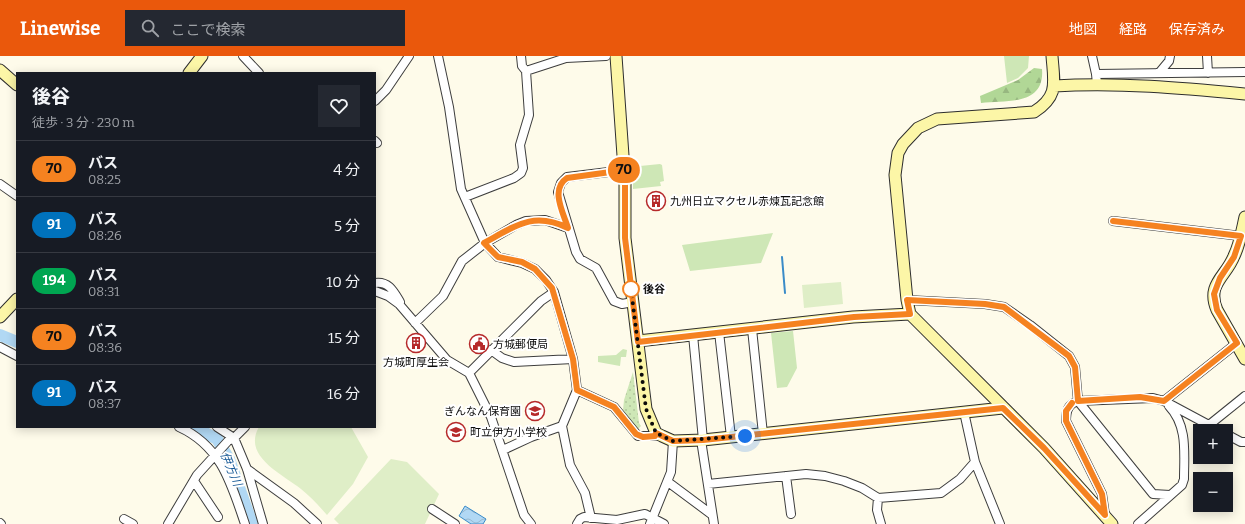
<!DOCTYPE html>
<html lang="ja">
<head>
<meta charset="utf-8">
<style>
	body { margin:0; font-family:Bitter,"Noto Sans JP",serif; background:#242831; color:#f1f3f6; height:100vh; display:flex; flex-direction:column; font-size:15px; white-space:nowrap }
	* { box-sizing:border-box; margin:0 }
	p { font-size:13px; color:#9ea1a6 }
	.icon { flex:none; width:22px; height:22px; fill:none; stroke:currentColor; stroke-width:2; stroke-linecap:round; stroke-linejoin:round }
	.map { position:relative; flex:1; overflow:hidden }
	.sheet { position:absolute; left:16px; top:16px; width:360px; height:356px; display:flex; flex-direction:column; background:#171b24; border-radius:0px; box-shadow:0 2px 10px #0003 }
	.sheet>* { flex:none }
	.badge { padding:0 8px; border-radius:13px; font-size:14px; line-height:26px }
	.fabs { position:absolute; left:1193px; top:368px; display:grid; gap:8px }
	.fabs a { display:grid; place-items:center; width:40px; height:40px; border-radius:0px; background:#171b24; box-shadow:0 2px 10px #0003; font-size:20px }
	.you { position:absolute; width:20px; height:20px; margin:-10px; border:3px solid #fff; border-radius:50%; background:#1a73e8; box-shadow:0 0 0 6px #1a73e833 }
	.map>.badge { position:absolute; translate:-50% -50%; box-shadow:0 0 0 2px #fff }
	.round { display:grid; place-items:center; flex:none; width:42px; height:42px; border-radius:0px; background:#242831 }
	.overview { display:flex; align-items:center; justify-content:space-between; height:68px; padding:0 16px }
	h1 { font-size:19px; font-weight:800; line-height:30px }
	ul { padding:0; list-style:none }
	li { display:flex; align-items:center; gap:12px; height:56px; padding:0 16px; border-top:1px solid #363941 }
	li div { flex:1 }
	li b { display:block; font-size:15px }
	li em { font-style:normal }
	li .badge { min-width:44px; font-weight:700; text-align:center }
	header { display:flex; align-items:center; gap:24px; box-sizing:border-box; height:56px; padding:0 20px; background:#ea580c; color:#fff }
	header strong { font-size:19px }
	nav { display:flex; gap:22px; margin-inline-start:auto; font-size:14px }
	.search { width:280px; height:36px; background:#242831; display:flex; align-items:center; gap:10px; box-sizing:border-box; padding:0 14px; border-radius:0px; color:#9ea1a6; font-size:15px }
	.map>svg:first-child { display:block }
	.grass { fill:#cee7b6 }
	.forest { fill:url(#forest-firs) }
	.park { fill:url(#park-dots) }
	.pitch { fill:#dfeec7 }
	.water { fill:url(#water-waves); stroke:#3a8bc8 }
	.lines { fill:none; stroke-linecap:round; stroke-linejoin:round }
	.stream { stroke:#3a8bc8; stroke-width:2 }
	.river { stroke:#b1d8f4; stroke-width:12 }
	.street-casing { stroke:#3e3e3e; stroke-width:10 }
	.secondary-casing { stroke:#2d2d2d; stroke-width:13 }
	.street { stroke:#fff; stroke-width:8 }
	.secondary { stroke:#fcf6a7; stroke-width:11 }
	.line-casing { stroke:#fff; stroke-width:9 }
	.line { stroke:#f58220; stroke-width:6 }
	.walk { stroke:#0b0b0b; stroke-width:4; stroke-dasharray:0 7.2 }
	.stop-dot { fill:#fff; stroke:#f58220; stroke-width:2 }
	.labels { text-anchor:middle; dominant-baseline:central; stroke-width:4; stroke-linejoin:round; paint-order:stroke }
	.poi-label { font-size:11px; fill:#0b0b0b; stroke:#fff; text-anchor:start }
	.stop-label { font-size:11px; font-weight:bold; fill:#0b0b0b; stroke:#fff; text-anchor:start }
	.water-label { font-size:12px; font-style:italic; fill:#1a5c98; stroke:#fff }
</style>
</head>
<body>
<header>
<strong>Linewise</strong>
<div class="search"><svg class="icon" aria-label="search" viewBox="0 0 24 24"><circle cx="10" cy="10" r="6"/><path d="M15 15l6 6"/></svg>ここで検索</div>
<nav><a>地図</a><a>経路</a><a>保存済み</a></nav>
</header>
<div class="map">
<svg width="1245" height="468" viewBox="0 0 1245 468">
	<defs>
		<pattern id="forest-firs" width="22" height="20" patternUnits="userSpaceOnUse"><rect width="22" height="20" fill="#b1d796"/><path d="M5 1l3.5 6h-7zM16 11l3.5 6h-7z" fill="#97b780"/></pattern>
		<pattern id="park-dots" width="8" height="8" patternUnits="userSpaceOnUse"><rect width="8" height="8" fill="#cee7b6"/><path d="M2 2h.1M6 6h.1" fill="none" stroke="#b0c59b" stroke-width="1.8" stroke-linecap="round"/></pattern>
		<pattern id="water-waves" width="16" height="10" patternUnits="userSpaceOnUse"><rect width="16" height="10" fill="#b1d8f4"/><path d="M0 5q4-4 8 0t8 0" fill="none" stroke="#97b8d0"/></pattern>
	</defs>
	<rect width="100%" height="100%" fill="#fefbea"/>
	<path class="grass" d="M1004 0H1029L1028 12 1018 22 1007 27Z
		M660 108 662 109 664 125 660 126 661 130 633 133V119H636V117L641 115 640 110Z
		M773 177 761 207 690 215 682 189Z
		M793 275 797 312 787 331 777 332 771 277Z
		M623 293 627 294 626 301H621L620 310 598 306V300L616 299Z"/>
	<path class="forest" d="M1034 12 1042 13C1045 50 1006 44 981 47L980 40 1018 24Z"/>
	<path class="park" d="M633 316 639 367 641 370 638 373 623 354 624 344Z"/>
	<path class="pitch" d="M841 226 843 248 804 252 802 229Z
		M259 371H351L368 401 353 428 327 459C319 450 310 440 301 433 282 418 242 400 259 371Z
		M391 403 407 406 439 438 425 468H339L334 463Z"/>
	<path class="water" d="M465 450 486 463 483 468H471L459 460Z"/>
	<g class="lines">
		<path class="stream" d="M782 201 785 237"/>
		<path class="river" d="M0 279 17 286
			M194 371 217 383 229 403 252 468"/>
		<defs>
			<path id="street" d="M243 0 259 17
				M438 0 449 51 461 133 485 187 498 201 522 207 535 213 546 224 554 236 573 303 577 334 562 370 570 409 585 437 591 462
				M1092 0 1096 18
				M1207 0 1208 17
				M526 15 566 2 606 0
				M1159 17 1169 5 1170 0
				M1097 28 1096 18 1245 16
				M375 45 386 34 409 0
				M375 85 377 87
				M625 114 567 121 561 127 558 136 576 196 580 203 596 212 614 245 622 248 633 246
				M0 128 17 140
				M465 141 514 122 521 117 523 112 520 89 529 59 526 15 522 10 521 0
				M1113 165 1241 180
				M375 227C389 225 394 236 400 246
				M375 235 388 240 399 248 447 304 469 317 491 361 524 459 531 468
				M907 244 985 248 1004 251 1030 269 1069 300 1075 311 1078 345 1153 438 1170 439
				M415 267 443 240 462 205 485 187 516 169 526 165 545 164 568 172
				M752 273 763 378
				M719 276 731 381
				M693 279 703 384
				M0 291 17 300
				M491 294 502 302 514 306 573 303
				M469 317 541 245 554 236
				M577 334 614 351 638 380H655L656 377
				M1164 345 1237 287
				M964 356 975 406 1000 468
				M1209 369 1245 340
				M179 371C221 390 231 427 245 468
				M217 371 234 382 247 413 263 468
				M1226 378 1241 386H1245
				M701 384 714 468
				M503 394 531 381 562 370
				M247 413 294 447 317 468
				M786 420 791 458
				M194 425 218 461
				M668 426 711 458
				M708 428 806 418 825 420 844 425 862 432 878 442 941 437 960 423 975 406
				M878 442 877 454 881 468
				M432 453 455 468
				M1105 459 1102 438 1066 365C1066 355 1068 348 1078 345L1153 342 1164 345 1220 375
				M124 463 133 468
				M0 467 1 468
				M168 468 197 419 228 385 234 382 245 371
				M577 468 580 463 584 461 617 464 645 458 664 468
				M650 468 671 416 673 385
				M1138 468 1182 429 1184 423C1184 397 1188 370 1169 350"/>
			<path id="secondary" d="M616 0 625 128V182L646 353 656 377 662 380 673 385 703 384 1003 352
				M1052 0C1054 27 1059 40 1034 56L937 63 918 72 903 88 898 97 895 119 907 244 910 258 1044 392 1112 468
				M0 14 17 29
				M189 17 202 0
				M1054 30C1118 26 1182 32 1245 38
				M1245 161C1242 174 1240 188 1234 200 1226 221 1206 228 1217 254L1245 303
				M0 261 17 243
				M638 285 853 261 910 258"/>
		</defs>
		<use href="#street" class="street-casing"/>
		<use href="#secondary" class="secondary-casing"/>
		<use href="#street" class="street"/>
		<use href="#secondary" class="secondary"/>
	</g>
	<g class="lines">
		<defs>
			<path id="line" d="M1072 347 1066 355V365L1102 438 1105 459 1044 392 1003 352 703 384 673 385 656 377 655 380 643 381 636 378 614 351 577 334 573 303 552 232 535 213 522 206 498 201 484 187C515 170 533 155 568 172 563 156 550 133 567 122L625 114V182L638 286 854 261 910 258 907 244 985 248 1004 251 1069 300 1075 311 1078 345 1140 341 1164 345 1237 287 1217 254 1214 238 1220 222 1234 201 1241 180 1113 165"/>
		</defs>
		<use href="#line" class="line-casing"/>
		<use href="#line" class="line"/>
		<path class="walk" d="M631 233 646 353 656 377 673 385 745 380"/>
	</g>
	<defs>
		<symbol id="building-ring" viewBox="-11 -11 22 22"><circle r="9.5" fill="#fff" stroke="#b6292a" stroke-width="1.5"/><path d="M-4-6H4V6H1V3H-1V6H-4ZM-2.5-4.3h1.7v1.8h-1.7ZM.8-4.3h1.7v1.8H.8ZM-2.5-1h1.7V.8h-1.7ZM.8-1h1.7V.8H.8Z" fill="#b6292a"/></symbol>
		<symbol id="civic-ring" viewBox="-11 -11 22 22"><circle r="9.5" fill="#fff" stroke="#b6292a" stroke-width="1.5"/><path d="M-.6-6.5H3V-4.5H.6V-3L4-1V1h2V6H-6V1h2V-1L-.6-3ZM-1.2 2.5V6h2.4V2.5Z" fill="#b6292a"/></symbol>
		<symbol id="school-ring" viewBox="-11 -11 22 22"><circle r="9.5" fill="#fff" stroke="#b6292a" stroke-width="1.5"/><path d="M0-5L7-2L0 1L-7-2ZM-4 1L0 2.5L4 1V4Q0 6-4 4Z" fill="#b6292a"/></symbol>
	</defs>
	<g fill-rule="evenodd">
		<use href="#building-ring" x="645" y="134" width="22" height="22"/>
		<use href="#building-ring" x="405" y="276" width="22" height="22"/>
		<use href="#civic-ring" x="468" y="277" width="22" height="22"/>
		<use href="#school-ring" x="524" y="344" width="22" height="22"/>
		<use href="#school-ring" x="445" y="365" width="22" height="22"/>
	</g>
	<circle class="stop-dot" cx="631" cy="233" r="8"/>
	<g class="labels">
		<g class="poi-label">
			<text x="670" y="145">九州日立マクセル赤煉瓦記念館</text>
			<text x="493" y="288">方城郵便局</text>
			<text x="416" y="306" text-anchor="middle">方城町厚生会</text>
			<text x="521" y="355" text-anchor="end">ぎんなん保育園</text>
			<text x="470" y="376">町立伊方小学校</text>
		</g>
		<g class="stop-label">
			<text x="643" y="233">後谷</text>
		</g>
		<g class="water-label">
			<text transform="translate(231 413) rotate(67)">伊方川</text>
		</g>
	</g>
</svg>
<div class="fabs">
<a>+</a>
<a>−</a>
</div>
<div class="you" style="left:745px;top:380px"></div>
<b class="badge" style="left:624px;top:114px;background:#f58220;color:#111">70</b>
<section class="sheet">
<div class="overview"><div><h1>後谷</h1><p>徒歩 · 3 分 · 230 m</p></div><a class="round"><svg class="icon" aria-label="heart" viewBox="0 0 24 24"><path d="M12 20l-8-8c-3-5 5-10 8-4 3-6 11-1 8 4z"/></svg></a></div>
<ul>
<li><span class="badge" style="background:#f58220;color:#111">70</span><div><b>バス</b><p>08:25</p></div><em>4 分</em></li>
<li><span class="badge" style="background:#0072bc;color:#fff">91</span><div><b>バス</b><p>08:26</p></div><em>5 分</em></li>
<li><span class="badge" style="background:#00a651;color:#fff">194</span><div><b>バス</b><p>08:31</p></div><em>10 分</em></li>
<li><span class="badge" style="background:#f58220;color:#111">70</span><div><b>バス</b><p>08:36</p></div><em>15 分</em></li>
<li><span class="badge" style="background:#0072bc;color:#fff">91</span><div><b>バス</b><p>08:37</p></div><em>16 分</em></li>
</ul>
</section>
</div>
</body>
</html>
